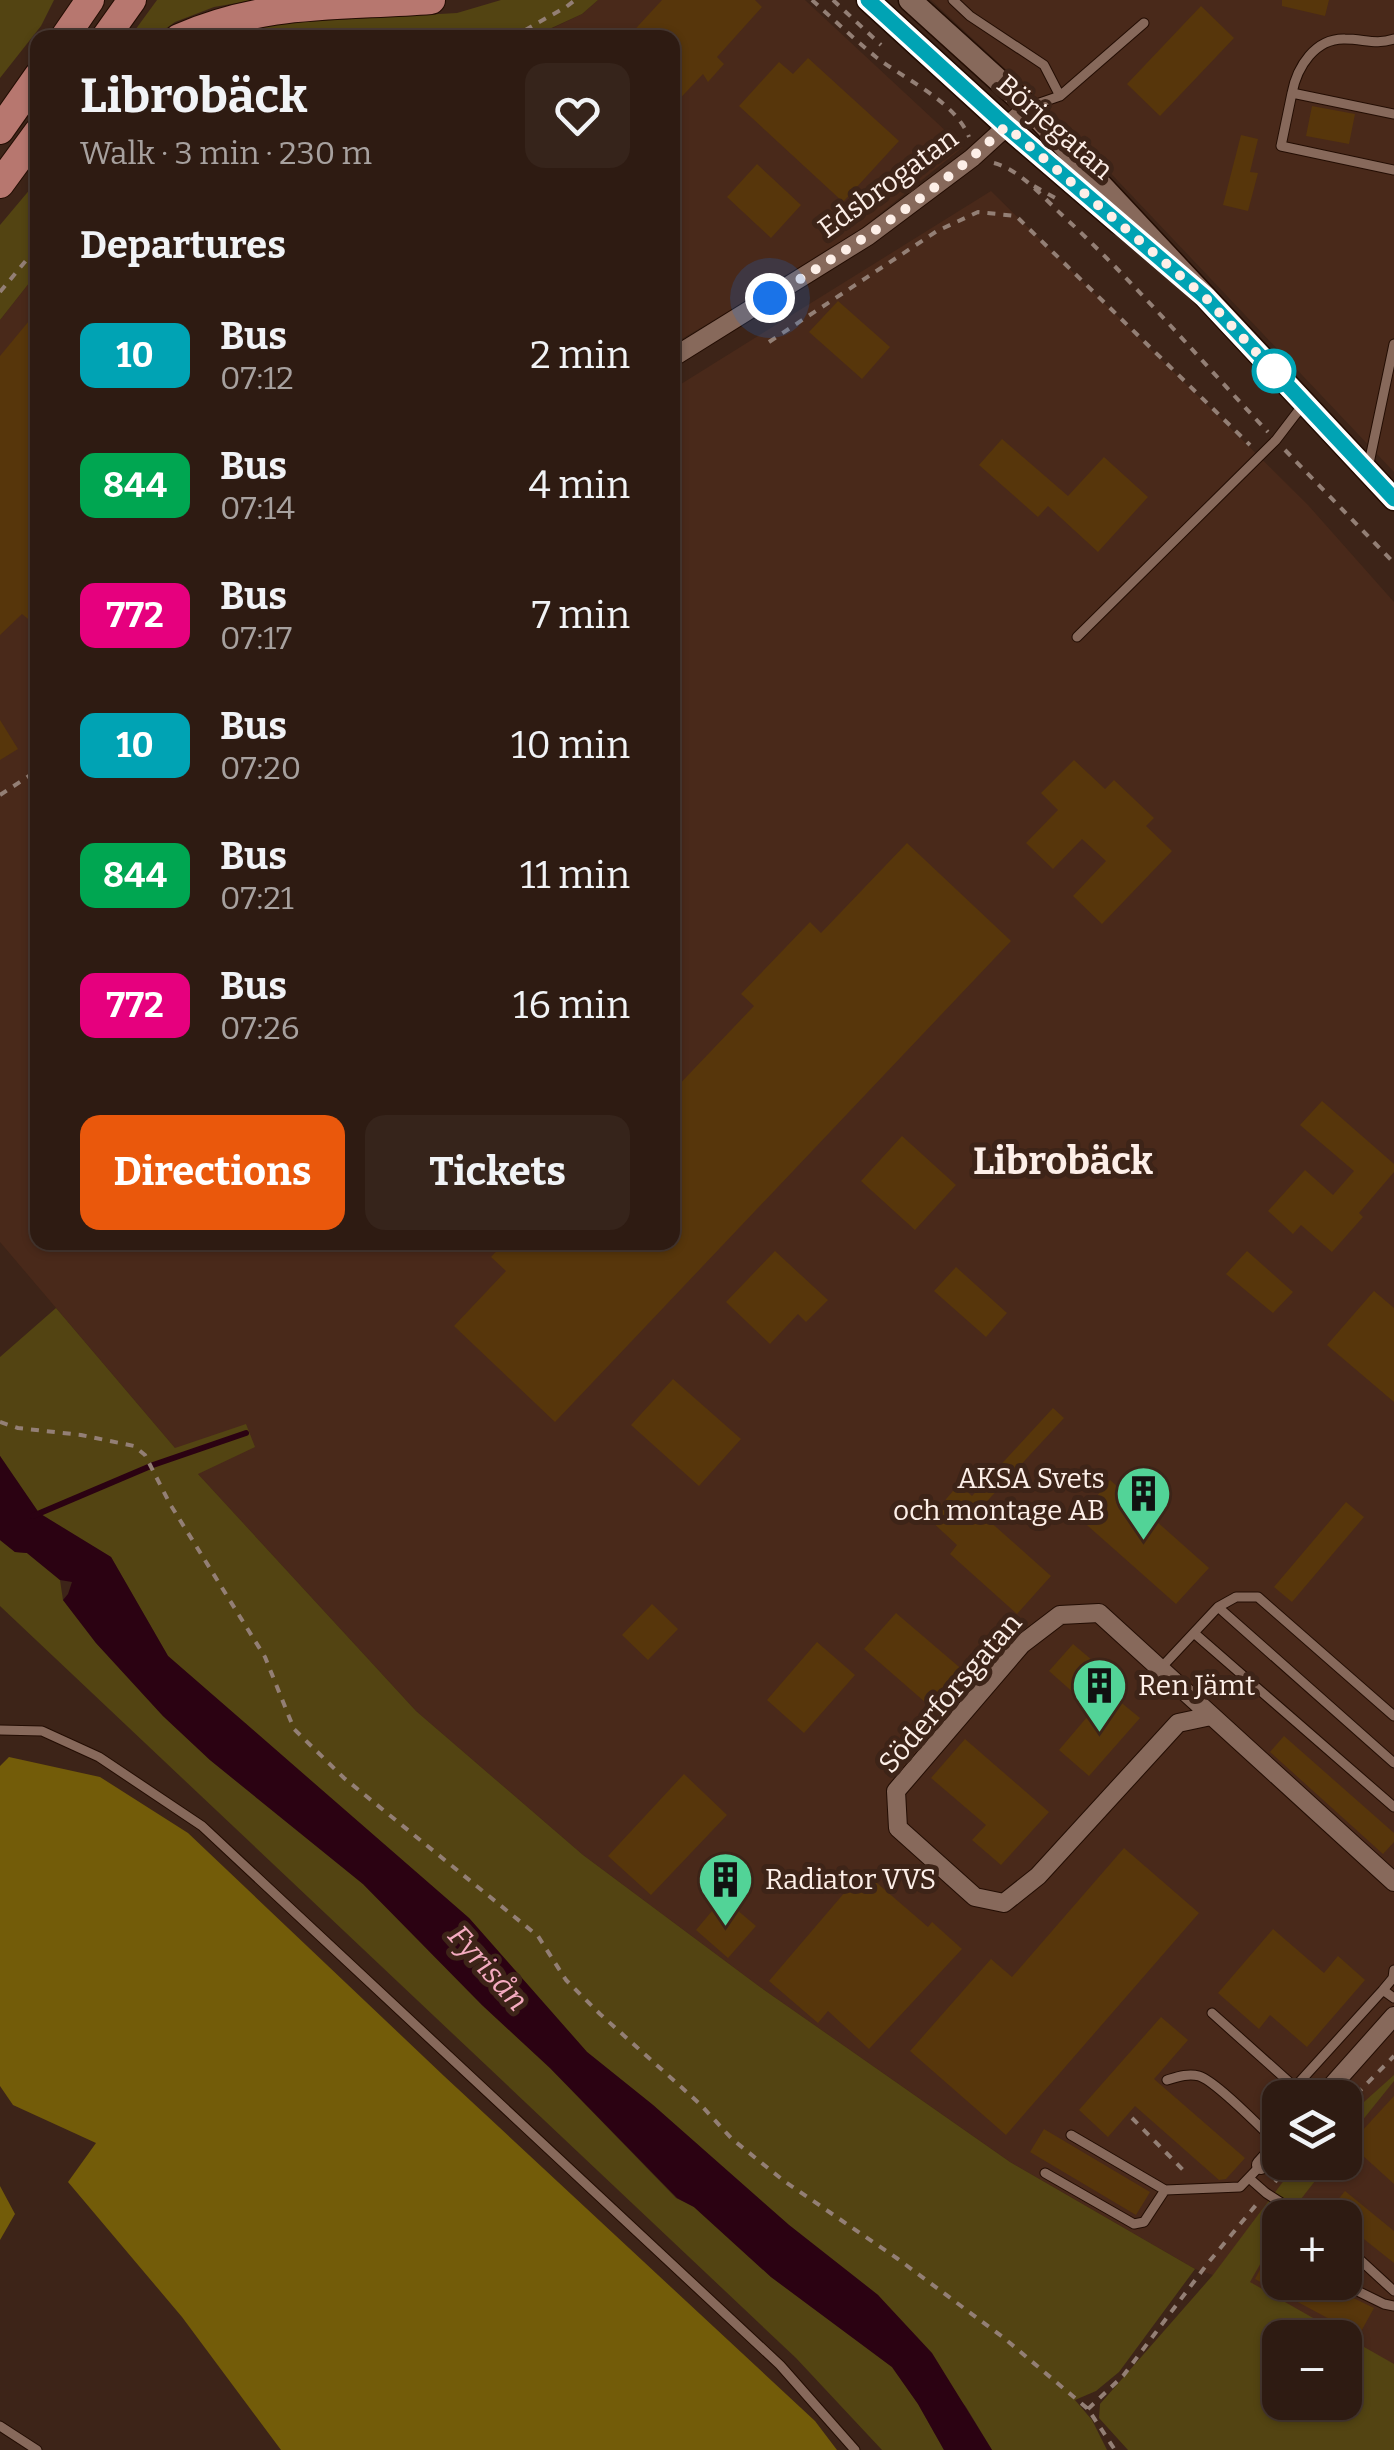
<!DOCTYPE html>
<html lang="en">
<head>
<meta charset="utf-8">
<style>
	body { margin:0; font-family:Bitter,serif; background:#36241b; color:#f1f3f6; height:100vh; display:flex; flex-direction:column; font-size:38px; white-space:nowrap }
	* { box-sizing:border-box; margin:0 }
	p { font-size:32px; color:#a7a19f }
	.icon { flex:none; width:55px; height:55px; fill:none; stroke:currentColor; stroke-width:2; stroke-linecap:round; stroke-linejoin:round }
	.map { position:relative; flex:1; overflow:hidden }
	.drawer { position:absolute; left:30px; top:30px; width:650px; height:1220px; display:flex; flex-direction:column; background:#2e1b12; border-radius:20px; box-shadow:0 2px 8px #0004,0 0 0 2px #493932 }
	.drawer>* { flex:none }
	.badge { padding:0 20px; border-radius:15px; font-size:35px; line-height:65px }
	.fabs { position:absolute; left:1262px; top:2080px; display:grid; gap:20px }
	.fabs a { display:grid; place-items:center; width:100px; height:100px; border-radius:20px; background:#2e1b12; box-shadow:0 2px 8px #0004,0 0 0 2px #493932; font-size:50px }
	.you { position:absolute; width:50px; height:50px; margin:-25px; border:8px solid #fff; border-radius:50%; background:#1a73e8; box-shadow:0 0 0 15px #1a73e833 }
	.map>.badge { position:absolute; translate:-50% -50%; box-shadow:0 0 0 5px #fff }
	h2 { padding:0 50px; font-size:38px; line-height:90px }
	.round { display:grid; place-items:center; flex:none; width:105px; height:105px; border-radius:20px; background:#36241b }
	.head { display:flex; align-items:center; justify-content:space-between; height:170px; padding:0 50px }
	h1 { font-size:48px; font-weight:700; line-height:75px }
	.cta { display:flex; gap:20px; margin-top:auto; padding:20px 50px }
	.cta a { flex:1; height:115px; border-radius:20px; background:#ea580c; color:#fff; font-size:40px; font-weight:700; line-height:115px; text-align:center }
	.cta a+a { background:#36241b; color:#f1f3f6 }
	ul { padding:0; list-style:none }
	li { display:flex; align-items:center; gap:30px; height:130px; padding:0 50px }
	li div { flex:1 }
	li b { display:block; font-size:38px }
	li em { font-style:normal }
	li .badge { min-width:110px; font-weight:700; text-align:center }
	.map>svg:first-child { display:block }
	.built { fill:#49291a; fill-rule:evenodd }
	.green { fill:#534412; fill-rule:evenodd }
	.forest { fill:#735c09 }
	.water { fill:#2b0212 }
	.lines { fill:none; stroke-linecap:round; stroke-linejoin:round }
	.stream { stroke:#2b0212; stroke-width:6 }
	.building { fill:#57360b }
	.lane-casing { stroke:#230d03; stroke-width:11 }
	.street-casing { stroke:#230d03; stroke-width:20 }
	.secondary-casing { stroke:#230d03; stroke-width:25 }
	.primary-casing { stroke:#230d03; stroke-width:30 }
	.path { stroke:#937f75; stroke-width:4; stroke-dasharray:8 8; stroke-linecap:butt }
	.lane { stroke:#87695b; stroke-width:9 }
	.street { stroke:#87695b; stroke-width:18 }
	.secondary { stroke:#87695b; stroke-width:22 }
	.primary { stroke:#b7776f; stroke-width:28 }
	.line-casing { stroke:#fff; stroke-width:22 }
	.line { stroke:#00a3b4; stroke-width:15 }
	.walk { stroke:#fdefe8; stroke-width:10; stroke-dasharray:0 18 }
	.stop-dot { fill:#fff; stroke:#00a3b4; stroke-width:5 }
	.labels { text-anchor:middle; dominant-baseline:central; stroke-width:10; stroke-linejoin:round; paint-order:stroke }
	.street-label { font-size:28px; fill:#fdefe8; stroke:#3d2418 }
	.poi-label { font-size:28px; fill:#fdefe8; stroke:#3d2418; text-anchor:start }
	.water-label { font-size:30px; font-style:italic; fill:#f4abc0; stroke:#3d2418 }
	.district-label { font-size:38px; font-weight:bold; fill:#fdefe8; stroke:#3d2418 }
</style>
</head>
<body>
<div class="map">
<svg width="1394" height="2450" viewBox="0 0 1394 2450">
	<rect width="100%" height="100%" fill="#3d2418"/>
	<path class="built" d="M598 0H805L963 147 836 249 673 344 672 38H532L582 14Z
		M931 0H1394V472L1062 122Z
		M991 191 1308 505 1394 602V2378L1345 2338 1213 2275 1195 2269 1010 2162 760 1987 583 1855 416 1711 186 1461 0 1242V320L37 273 38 1242H672L673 389ZM1280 2098H1345V2162H1280ZM1280 2218H1345V2282H1280Z"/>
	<path class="green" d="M0 0H54L41 26 0 78Z
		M157 0H254L214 7 175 22 154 37H130Z
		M501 0H598L582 14 532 37 217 38 244 25 457 13Z
		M37 181V273L0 320V225Z
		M56 1308 175 1448 246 1424 255 1447 198 1474 416 1711 583 1855 760 1987 1010 2162 1195 2269 1119 2372 1096 2391 1075 2400 1092 2420 1107 2450H992L966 2407 878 2295 789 2225 653 2105 587 2052 469 1918 168 1656 111 1557 39 1513 0 1456V1357Z
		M0 1540 15 1552 27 1553 60 1580 63 1600 96 1643 163 1716 210 1760 363 1884 482 2005 550 2068 676 2198 694 2207 771 2277 892 2367 918 2404 944 2450H882L796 2358 0 1606Z
		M1394 2075V2081L1345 2142V2119Z
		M1297 2163H1329L1287 2217 1280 2218V2229L1250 2282 1394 2364V2450H1128L1099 2418 1100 2404 1213 2275ZM1280 2338H1345V2402H1280Z"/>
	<path class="forest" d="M9 1757 100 1777 188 1833 444 2076 815 2421 837 2450H281L182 2317 68 2182 96 2143 13 2105 0 2086V1766Z
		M0 2186 15 2214 0 2240Z"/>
	<path class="water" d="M0 1456 39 1513 111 1557 168 1656 469 1918 587 2052 653 2105 789 2225 878 2295 932 2353 992 2450H944L918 2404 892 2367 771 2277 694 2207 677 2198 550 2068 482 2005 363 1884 210 1760 163 1716 96 1643 63 1600 68 1594 72 1582 60 1580 27 1553 15 1552 0 1540Z"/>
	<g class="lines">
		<path class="stream" d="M33 1516 153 1465 246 1433"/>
	</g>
	<path class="building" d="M662 0H755L762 7 717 57 724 64 708 82 703 74 672 107V38H627Z
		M1282 0H1329L1325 16 1282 6Z
		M1201 6 1234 38 1160 116 1127 84Z
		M808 58 899 141 843 202 739 106 779 62 793 74Z
		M1312 106 1355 114 1349 144 1306 136Z
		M1241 135 1258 139 1250 172 1258 173 1248 211 1223 205Z
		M757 164 801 205 771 238 727 197Z
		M838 301 890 347 862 379 809 332Z
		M38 310V627L22 614 0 635V356Z
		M1002 439 1068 496 1104 457 1148 497 1098 552 1048 506 1038 517 979 465Z
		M0 720 18 749 0 760Z
		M1074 760 1105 789 1114 780 1154 818 1146 826 1172 851 1102 924 1073 896 1106 861 1082 839 1053 869 1026 843 1058 810 1041 793Z
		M907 843 1011 941 555 1422 454 1326 506 1271 491 1257 505 1242H672V1092L754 1006 741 994 810 922 821 933Z
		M1322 1101 1394 1164V1172L1359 1213 1363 1217 1332 1252 1301 1225 1293 1234 1268 1211 1305 1170 1333 1195 1354 1171 1300 1125Z
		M902 1136 956 1185 915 1230 861 1181Z
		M775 1251 828 1300 806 1322 798 1314 770 1344 726 1302Z
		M1247 1251 1293 1292 1273 1313 1226 1274Z
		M956 1267 1007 1313 986 1337 934 1291Z
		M1374 1291 1394 1308V1402L1327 1345Z
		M673 1379 741 1439 699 1486 631 1425Z
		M1053 1408 1064 1418 978 1511 1051 1576 1017 1614 950 1554 957 1545 929 1519 959 1484 972 1496Z
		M1110 1480 1209 1568 1176 1604 1079 1518Z
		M1346 1502 1364 1517 1292 1602 1274 1587Z
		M652 1604 678 1629 648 1660 622 1635Z
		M896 1613 965 1672 933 1709 864 1649Z
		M817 1642 855 1675 804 1733 767 1700Z
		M1073 1644 1099 1666 1090 1677 1140 1718 1089 1776 1059 1750 1093 1710 1049 1671Z
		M1284 1736 1394 1833V1842L1383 1854 1270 1752Z
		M965 1739 1049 1812 1001 1865 972 1840 986 1825 931 1778Z
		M684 1774 727 1815 651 1895 608 1856Z
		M1124 1848 1199 1913 1006 2135 910 2051 991 1959 1012 1977Z
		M863 1871 928 1927 932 1922 962 1949 869 2049 828 2011 818 2023 769 1981Z
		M723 1898 756 1926 728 1958 696 1930Z
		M1273 1929 1324 1973 1338 1956 1365 1980 1307 2047 1270 2015 1259 2029 1218 1993Z
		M1161 2017 1188 2040 1154 2079 1245 2158 1226 2179 1219 2180 1135 2106 1108 2137 1079 2110Z
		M1394 2096V2184L1350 2144Z
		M1044 2129 1150 2192 1136 2215 1030 2152Z
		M1345 2191 1394 2231V2263L1345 2224V2218H1337L1329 2211Z
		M1280 2232V2282H1328L1335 2289 1374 2308 1359 2335 1255 2279Z"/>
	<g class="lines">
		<defs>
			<path id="lane" d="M953 0 970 16 1044 65 1060 96
				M1292 93C1297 67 1315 38 1345 39 1364 39 1376 45 1394 39
				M1031 106 1060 96 1144 23
				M1394 114 1292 93 1281 146 1394 170
				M1368 468 1394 344
				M1077 637 1276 440 1302 406
				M1218 1607 1236 1597H1258L1394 1716
				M1194 1633 1394 1807
				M1160 1669 1218 1607 1394 1763
				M0 1730 42 1731 99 1757 202 1826 780 2365 855 2450
				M1394 1970 1393 1978 1383 1990 1394 1998
				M1212 2013 1307 2098
				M1167 2080C1177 2077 1188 2073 1199 2076 1216 2081 1263 2130 1279 2145
				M1295 2087 1383 1990
				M1071 2135 1165 2190 1240 2187 1261 2165
				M1045 2173 1134 2224 1144 2222 1165 2190
				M1249 2178 1266 2193 1305 2218
				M1345 2246 1394 2291
				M1339 2282 1384 2304 1394 2306
				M0 2426 37 2450"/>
			<path id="street" d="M672 358 868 236 972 158 1028 107
				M1211 1716 1178 1723 1038 1876 1004 1903 975 1897 898 1828 896 1791 1022 1644 1060 1615 1099 1613 1394 1882
				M1321 2098 1394 2016
				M1261 2165 1280 2144"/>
			<path id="secondary" d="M868 0 1006 126 1119 223
				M910 0 1028 107 1394 499"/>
			<path id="primary" d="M64 38 90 0
				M105 38 132 0
				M179 38C266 0 339 7 431 0
				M0 130 38 76
				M0 184 38 132"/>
		</defs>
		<use href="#lane" class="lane-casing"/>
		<use href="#street" class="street-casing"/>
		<use href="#secondary" class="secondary-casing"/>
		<use href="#primary" class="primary-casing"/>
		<path class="path" d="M812 0C833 19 854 39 876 57 904 79 955 101 969 137
			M833 0 881 45
			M511 38 566 7 575 0
			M994 163C1020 170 1042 196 1061 214 1135 282 1199 359 1268 432
			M1034 186 1057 199
			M0 292 38 246
			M769 342 937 231 978 212 1016 216 1250 445
			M1285 450 1394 563
			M0 795 38 770
			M0 1422 18 1428 81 1435 134 1446 145 1455 170 1504 265 1657 294 1729 344 1778 538 1936 566 1980 600 2014 700 2104 732 2139 784 2181 898 2259 1004 2338 1088 2409 1115 2450
			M1345 2106 1394 2056
			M1132 2118 1188 2175
			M1275 2182 1292 2162
			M1088 2409 1123 2376 1208 2263 1256 2205"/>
		<use href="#lane" class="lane"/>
		<use href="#street" class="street"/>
		<use href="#secondary" class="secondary"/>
		<use href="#primary" class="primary"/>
	</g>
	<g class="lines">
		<defs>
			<path id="line" d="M868 0 1006 126 1205 297 1394 499"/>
		</defs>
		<use href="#line" class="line-casing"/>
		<use href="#line" class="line"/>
		<path class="walk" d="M770 298C853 246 936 194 1006 126L1205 297 1279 377 1274 371"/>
	</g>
	<defs>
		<symbol id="building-pin" viewBox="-11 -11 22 30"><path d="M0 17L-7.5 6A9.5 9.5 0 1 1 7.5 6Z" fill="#52d397" stroke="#3d2418"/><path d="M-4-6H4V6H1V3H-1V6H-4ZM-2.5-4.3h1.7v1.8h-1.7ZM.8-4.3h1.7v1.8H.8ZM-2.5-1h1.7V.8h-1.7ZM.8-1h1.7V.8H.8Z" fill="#111"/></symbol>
	</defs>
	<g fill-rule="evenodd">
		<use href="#building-pin" x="1112" y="1462" width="63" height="86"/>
		<use href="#building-pin" x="1068" y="1654" width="63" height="86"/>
		<use href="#building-pin" x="694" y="1848" width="63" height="86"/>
	</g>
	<circle class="stop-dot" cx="1274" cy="371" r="20"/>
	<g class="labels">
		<g class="street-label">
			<text transform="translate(1055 127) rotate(41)">Börjegatan</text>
			<text transform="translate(888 183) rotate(-36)">Edsbrogatan</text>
			<text transform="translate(950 1693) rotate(-49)">Söderforsgatan</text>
		</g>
		<g class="poi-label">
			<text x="1105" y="1478" text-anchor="end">AKSA Svets<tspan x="1105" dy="32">och montage AB</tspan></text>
			<text x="1138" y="1685">Ren Jämt</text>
			<text x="765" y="1879">Radiator VVS</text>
		</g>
		<g class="water-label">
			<text transform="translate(488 1968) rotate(48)">Fyrisån</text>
		</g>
		<g class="district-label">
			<text x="1063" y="1161">Librobäck</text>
		</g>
	</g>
</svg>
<div class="fabs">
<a><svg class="icon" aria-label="layers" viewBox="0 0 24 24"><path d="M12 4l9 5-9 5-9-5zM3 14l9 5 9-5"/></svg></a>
<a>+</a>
<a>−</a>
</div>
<div class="you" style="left:770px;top:298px"></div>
<section class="drawer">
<div class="head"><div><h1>Librobäck</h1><p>Walk · 3 min · 230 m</p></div><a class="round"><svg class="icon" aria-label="heart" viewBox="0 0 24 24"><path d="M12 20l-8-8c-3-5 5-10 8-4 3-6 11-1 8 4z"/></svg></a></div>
<h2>Departures</h2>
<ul>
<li><span class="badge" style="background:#00a3b4;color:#fff">10</span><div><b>Bus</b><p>07:12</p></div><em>2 min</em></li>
<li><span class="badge" style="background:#00a651;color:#fff">844</span><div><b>Bus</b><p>07:14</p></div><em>4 min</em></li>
<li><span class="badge" style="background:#e6007e;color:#fff">772</span><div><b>Bus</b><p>07:17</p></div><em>7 min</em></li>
<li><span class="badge" style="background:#00a3b4;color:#fff">10</span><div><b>Bus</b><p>07:20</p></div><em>10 min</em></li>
<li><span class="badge" style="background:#00a651;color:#fff">844</span><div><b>Bus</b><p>07:21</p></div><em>11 min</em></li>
<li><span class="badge" style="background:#e6007e;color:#fff">772</span><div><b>Bus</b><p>07:26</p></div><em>16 min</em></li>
</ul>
<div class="cta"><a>Directions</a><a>Tickets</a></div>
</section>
</div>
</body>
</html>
